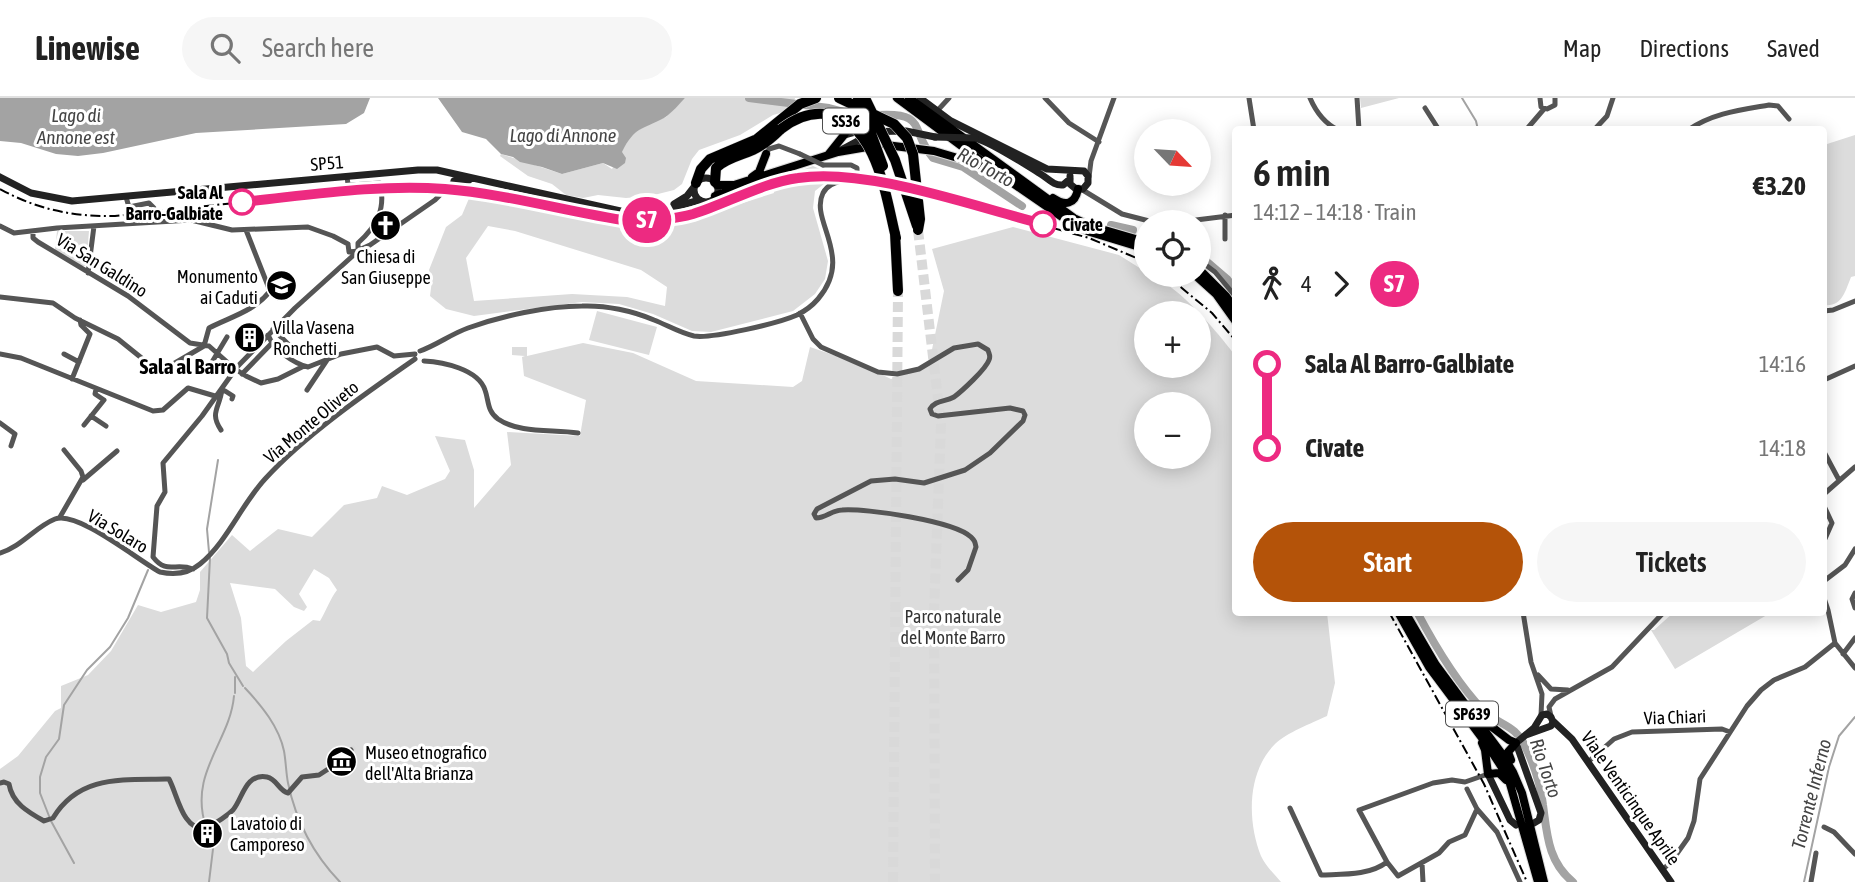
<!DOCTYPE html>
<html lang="en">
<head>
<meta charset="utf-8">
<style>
	body { margin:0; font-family:"Asap Condensed",sans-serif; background:#f6f6f6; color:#222; height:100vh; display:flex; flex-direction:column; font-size:26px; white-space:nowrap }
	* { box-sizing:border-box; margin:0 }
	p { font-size:23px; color:#767676 }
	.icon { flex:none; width:38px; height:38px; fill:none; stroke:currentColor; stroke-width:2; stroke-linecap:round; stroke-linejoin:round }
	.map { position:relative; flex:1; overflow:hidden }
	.panel { position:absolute; left:1232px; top:28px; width:595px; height:490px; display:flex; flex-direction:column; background:#fff; border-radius:7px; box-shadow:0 4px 18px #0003 }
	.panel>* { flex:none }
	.badge { padding:0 14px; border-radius:23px; font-size:24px; line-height:46px }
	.needle { width:46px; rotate:115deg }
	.tools { position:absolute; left:1134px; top:21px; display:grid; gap:14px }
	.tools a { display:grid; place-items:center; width:77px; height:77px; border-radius:50%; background:#fff; box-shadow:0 4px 18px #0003; font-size:35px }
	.map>.badge { position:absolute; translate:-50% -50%; box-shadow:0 0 0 4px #fff }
	.legs { display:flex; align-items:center; gap:10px; height:77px; padding:0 21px; font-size:23px }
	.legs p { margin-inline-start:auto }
	.head { display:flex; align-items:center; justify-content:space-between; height:119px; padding:0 21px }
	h1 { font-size:38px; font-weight:600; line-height:52px }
	.primary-button { display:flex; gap:14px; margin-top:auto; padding:14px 21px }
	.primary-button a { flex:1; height:80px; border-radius:42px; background:#b45309; color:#fff; font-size:28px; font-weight:600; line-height:80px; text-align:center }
	.primary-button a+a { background:#f6f6f6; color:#222 }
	ul { padding:0 21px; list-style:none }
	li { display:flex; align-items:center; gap:24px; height:84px; font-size:26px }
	li i { display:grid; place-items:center; width:10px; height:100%; margin:0 9px; background:currentColor }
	li i::after { content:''; width:18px; height:18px; margin:-9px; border:5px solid; border-radius:50%; background:#fff }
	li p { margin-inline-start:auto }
	li:first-child i { background:linear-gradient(#0000 50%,currentColor 0) }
	li:last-child i { background:linear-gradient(currentColor 50%,#0000 0) }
	header { display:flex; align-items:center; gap:42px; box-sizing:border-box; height:98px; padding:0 35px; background:#fff; border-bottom:2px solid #e0e0e0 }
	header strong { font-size:33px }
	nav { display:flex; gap:38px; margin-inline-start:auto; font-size:24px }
	.search { width:490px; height:63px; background:#f6f6f6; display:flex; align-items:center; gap:18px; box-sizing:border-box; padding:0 24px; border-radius:38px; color:#767676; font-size:26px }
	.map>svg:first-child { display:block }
	.green { fill:#dcdcdc; fill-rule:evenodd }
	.water { fill:#a3a3a3 }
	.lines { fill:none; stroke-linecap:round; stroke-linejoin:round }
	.stream { stroke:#a3a3a3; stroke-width:2 }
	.river { stroke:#a3a3a3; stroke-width:8 }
	.street-tunnel { stroke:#d9d9d9; stroke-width:5; stroke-dasharray:5 2.5; stroke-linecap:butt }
	.highway-tunnel { stroke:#d9d9d9; stroke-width:10; stroke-dasharray:10 5; stroke-linecap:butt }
	.primary-casing { stroke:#dbdbdb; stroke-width:10 }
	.highway-casing { stroke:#dbdbdb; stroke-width:11 }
	.street { stroke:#555; stroke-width:5 }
	.secondary { stroke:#222; stroke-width:7 }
	.primary { stroke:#000; stroke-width:8 }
	.highway { stroke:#000; stroke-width:10 }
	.rail { stroke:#000; stroke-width:2; stroke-dasharray:10 3.5 2 3.5; stroke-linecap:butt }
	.highway-bridge-casing { stroke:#dbdbdb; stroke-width:11; stroke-linecap:butt }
	.street-bridge { stroke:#555; stroke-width:5 }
	.secondary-bridge { stroke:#222; stroke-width:7 }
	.highway-bridge { stroke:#000; stroke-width:10 }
	.line-1-casing { stroke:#fff; stroke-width:16 }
	.line-1 { stroke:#ed2a81; stroke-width:10 }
	.stop-1-dot { fill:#fff; stroke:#ed2a81; stroke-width:3.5 }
	.labels { text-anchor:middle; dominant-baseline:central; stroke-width:6; stroke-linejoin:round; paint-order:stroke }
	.shield { fill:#fff; stroke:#4c4c4c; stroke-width:2 }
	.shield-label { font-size:16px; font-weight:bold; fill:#000 }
	.street-label { font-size:18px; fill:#000; stroke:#fff }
	.stop-label { font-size:18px; font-weight:bold; fill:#000; stroke:#fff; text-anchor:end }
	.poi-label { font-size:18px; fill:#000; stroke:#fff; text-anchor:start }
	.park-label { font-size:18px; fill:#333; stroke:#fff }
	.water-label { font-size:19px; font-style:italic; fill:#444; stroke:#fff }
	.quarter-label { font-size:21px; font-weight:bold; fill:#000; stroke:#fff }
</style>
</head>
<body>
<header>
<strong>Linewise</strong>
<div class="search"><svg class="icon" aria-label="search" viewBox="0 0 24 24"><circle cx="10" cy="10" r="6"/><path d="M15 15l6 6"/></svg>Search here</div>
<nav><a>Map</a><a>Directions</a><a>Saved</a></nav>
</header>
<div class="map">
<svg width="1855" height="784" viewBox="0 0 1855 784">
	<rect width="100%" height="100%" fill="#fff"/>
	<path class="green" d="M685 0H795L794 4 788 13 773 17 740 37 699 52 692 61 682 86 674 92 650 98 626 100 598 97 583 100 566 97 552 86 528 78 500 58 501 56 562 76 603 65 612 71 630 39 645 27 666 19Z
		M1360 0H1399L1361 10Z
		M1855 37V178L1851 179C1845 194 1842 209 1824 207V47Z
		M813 68 827 74H839L815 93 813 110 828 163 825 181 815 196 793 213 711 234 692 233 653 216 619 206 582 204 474 218 446 211 430 198 432 182 429 172 446 129 462 117 470 98 613 127 657 129 671 128 774 95 771 83ZM488 128 515 133 641 172 667 189 665 208 627 199 572 196 474 203 466 160Z
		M1013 129 1119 157 1146 174V177C1173 180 1219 236 1235 257L1236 514 1327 515 1335 585 1327 618C1312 625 1286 635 1275 646 1247 674 1247 723 1261 758 1265 767 1274 776 1281 784H0V671L18 658 55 613 61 610V588L88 577 111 553 138 507 161 514 196 504 200 492V474L232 437 250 453 278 431 312 439 344 407 377 400 382 388 407 397 445 381 450 373 435 338 465 342 474 372V410L511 367 507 334 580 338 586 302 524 278 522 259 525 258 512 257V249H527V258L583 245 633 255 696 283 793 289 802 283 810 249 860 266 891 281 929 266 944 193 932 151ZM1146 215H1199V268H1146ZM1146 306H1199V359H1146ZM314 471 329 480 337 492C330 501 326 513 320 523L313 522 286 543 253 574 246 568 241 520 230 485 275 491 294 509 304 513 307 509 299 496Z
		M57 133H89L86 168H79L55 152Z
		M597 213 657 229 649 257 589 242Z
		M1772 514 1675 571 1651 532H1654L1673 515Z"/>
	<path class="water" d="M0 0H370L364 15 346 26 196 35 103 55 78 58 56 56 21 45 0 43Z
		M438 0H685C679 6 672 15 664 20 642 32 635 28 622 54L626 60 625 65 617 71 603 65 562 76 542 69 520 64 513 59 501 56 486 41 462 34Z"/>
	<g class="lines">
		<path class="stream" d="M1462 0 1476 23 1478 32
			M209 454 207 431 218 362
			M210 460 207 520 227 556 229 565 243 588
			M245 590C262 608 279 629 284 653 286 664 286 675 288 685 296 723 313 756 340 784
			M235 595V579
			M49 718 40 695V679L46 659 59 641 64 607 87 572 110 549 128 520 148 472
			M51 723 74 765
			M206 729C188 675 230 644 234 598
			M208 734 213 751 209 784
			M1804 784 1829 669 1839 638 1855 619"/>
		<path class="river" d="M749 0 829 10 860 18
			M877 17C928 14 909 31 933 60L963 69 1022 108
			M1111 127 1133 132
			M1199 157 1227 181 1236 193
			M1417 514C1435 548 1456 584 1483 612 1499 628 1515 625 1526 650 1534 667 1541 689 1543 707 1547 736 1548 764 1573 784"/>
		<path class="street-tunnel" d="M351 652 357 647"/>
		<path class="highway-tunnel" d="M918 132 941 326 934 513 935 784
			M893 784 898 193"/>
		<defs>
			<path id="primary" d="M897 0 987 67
				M909 0 1074 120 1091 128 1146 144
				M886 47 934 53 978 66 1000 77
				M828 57 844 37 861 6
				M998 75 1072 126 1090 134 1146 151
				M752 79 759 74 766 56
				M717 87H734L838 54 873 48
				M715 98 739 89
				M1053 100C1065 108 1075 107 1078 91
				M1199 171 1226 198 1236 212
				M1195 177 1216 196 1236 224
				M1398 514 1429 569 1488 648 1508 679 1538 784
				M1405 514 1436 567 1502 656 1513 674 1522 695 1544 784
				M1479 619 1509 642 1516 645 1508 654 1511 662
				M1482 645 1485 652 1488 676 1499 675 1506 682"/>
			<path id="highway" d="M715 84 716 70C726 60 740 58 753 52 764 47 773 39 781 31
				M696 85 701 71 710 61 757 41 800 6 816 0"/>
		</defs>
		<use href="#primary" class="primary-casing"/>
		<use href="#highway" class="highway-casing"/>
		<path class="street" d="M1045 0 1069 25 1099 44
			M1249 0 1254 32
			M1310 0C1316 14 1324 25 1338 32
			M1357 0 1359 32
			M1540 0 1541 9 1547 11 1555 7V0
			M1425 10 1439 32
			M937 13 949 0
			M1526 32 1544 11
			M1594 32 1607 18 1613 0
			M1688 32C1713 15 1740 12 1769 7L1778 8 1789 21
			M766 56 769 51 779 48 800 56
			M347 79 348 86 351 87 380 85C386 111 377 128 358 145V153L349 154 348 146
			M1089 79 1091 63 1114 0
			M1081 91 1122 116 1153 124
			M126 99 129 109 149 105 154 110V124
			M1225 117V141
			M1180 124 1236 117
			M0 128 14 135 57 130 191 122 232 132 308 129 333 138 348 146
			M33 133V140L38 144 128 198 190 245 209 248 235 271 246 278 261 285 278 281 304 268
			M359 152 370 147 435 102 455 82
			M1199 162 1215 174 1236 199
			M88 175 94 128
			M0 199 53 205 75 220 118 241 154 270 168 269 204 248 209 230C230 219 255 213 270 193L246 132
			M1824 213 1833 212 1855 203
			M800 215 813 241 821 249 878 274 897 276 919 271 954 250 978 246 988 252C989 256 991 258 989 262 986 271 962 293 954 299 945 304 935 302 930 311L932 316 938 318 1010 310 1023 313 1025 317 1023 323 990 355 965 372 924 385 895 381 871 383 817 411 814 416 816 420C826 420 832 412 842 412 866 410 954 423 971 439 975 443 975 444 976 449L968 472 958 482
			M273 231 289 247
			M268 237C274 252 293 265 308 269L341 256 377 249 394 258 415 256
			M420 253C437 247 451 236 468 230 501 218 547 208 582 208 606 207 633 213 654 222 667 227 680 235 694 238 712 241 779 225 797 217 805 213 812 208 818 201 855 158 809 123 823 95 831 80 849 86 857 74V70L851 67H823
			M0 256 21 260 153 313 163 312 188 290 215 298
			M64 256 79 264
			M424 263C443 264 478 271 485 292 489 303 487 313 498 321 520 336 552 331 578 335
			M212 264 227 239
			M242 276 272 245
			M72 281 90 236 81 227 80 222
			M1824 282 1855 268
			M307 292 327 262
			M91 318 106 328
			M0 325 15 336 11 348
			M84 327 104 302 95 296 96 291
			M221 332C209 314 220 310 222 291L233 298 232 301
			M1824 354 1839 382
			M83 382 117 353
			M1824 396 1855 369
			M1824 408 1832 425 1824 443
			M60 419 83 379 81 373 64 352
			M0 455C21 449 35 429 55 421 77 412 139 463 160 474 174 477 188 476 200 466 227 444 241 407 265 381 304 338 366 295 415 261
			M193 471C175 464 167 477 153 459L157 408 165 394 163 365 202 318 237 269 295 210 356 155
			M1824 483 1845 467 1855 451
			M1855 495 1852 501 1855 510
			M1824 500 1828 512 1835 545 1855 570
			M1523 514 1531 564 1542 596 1541 617
			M1843 556 1855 540
			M1538 577 1551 591 1568 592
			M1551 618 1549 609 1555 601 1612 569 1664 514
			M342 659 351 652
			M1588 664 1614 641 1632 634 1722 631 1730 634
			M0 685 4 684 9 686C12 705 28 714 44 723L53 720C79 677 122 682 166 681H169C178 698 182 731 205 731 214 726 226 719 233 712 243 700 245 675 267 679 277 681 279 693 288 695L302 679 319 677 339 664
			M1467 691 1477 711 1497 734 1520 784
			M1290 710 1321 777C1342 776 1369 778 1387 764L1359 712 1433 685 1452 682 1465 684 1488 676
			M1824 729 1834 734 1855 756
			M1387 764 1398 778 1439 755 1449 744 1465 737 1477 711
			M1422 765 1423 784
			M1662 772 1671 764 1688 740 1694 723 1700 681 1747 608 1761 592 1774 582 1805 569 1835 545
			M1811 784 1816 755"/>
		<path class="secondary" d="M920 0 951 23 1047 71 1084 73 1088 78V85L1083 91H1076L1070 86V78
			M844 37 855 34 906 33 935 39
			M975 40C991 44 1023 65 1039 75 1048 80 1053 88 1063 87L1070 81
			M839 53 865 39
			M0 79 31 95 72 103 418 72H437L625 114H656L700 102
			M694 92a12 12 0 1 1 24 0a12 12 0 1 1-24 0Z
			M454 83 469 82
			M674 106 687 98 694 89
			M1553 623 1572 641 1671 784
			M1526 637 1551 628 1553 624 1551 619 1547 616 1542 617 1534 630 1516 645 1541 715 1539 722 1534 725
			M1488 676 1510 722 1516 727"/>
		<use href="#primary" class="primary"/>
		<use href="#highway" class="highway"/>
		<path class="rail" d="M0 91C36 111 73 119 115 118L344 93 419 90 463 93 620 121C690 132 749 84 817 78
			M926 95 1089 140 1146 164
			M1166 177 1212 215 1236 243
			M1389 514 1484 686 1527 784"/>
		<defs>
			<path id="highway-bridge" d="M839 0 894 26 907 40 913 56 920 121 918 132
				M858 0 883 68
				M865 0 895 62 917 128
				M781 31C795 20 809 14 826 16 877 23 886 100 896 140
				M895 135 898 193"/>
		</defs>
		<use href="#highway-bridge" class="highway-bridge-casing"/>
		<path class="street-bridge" d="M800 56 823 67"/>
		<path class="secondary-bridge" d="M935 39 975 40"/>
		<use href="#highway-bridge" class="highway-bridge"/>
	</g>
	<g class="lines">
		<defs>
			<path id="line-1" d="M242 104C310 97 377 86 445 91 507 96 568 114 629 123 651 122 672 122 693 116 728 105 762 85 798 80 866 69 975 109 1043 126"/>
		</defs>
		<use href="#line-1" class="line-1-casing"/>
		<use href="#line-1" class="line-1"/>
	</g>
	<defs>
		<symbol id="church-disc" viewBox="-11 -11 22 22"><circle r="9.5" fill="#000" stroke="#fff"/><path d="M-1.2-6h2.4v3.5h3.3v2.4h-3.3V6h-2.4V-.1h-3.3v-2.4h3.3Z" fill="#fff"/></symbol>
		<symbol id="school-disc" viewBox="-11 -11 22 22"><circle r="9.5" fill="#000" stroke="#fff"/><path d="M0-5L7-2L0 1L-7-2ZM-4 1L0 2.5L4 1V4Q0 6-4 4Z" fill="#fff"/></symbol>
		<symbol id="building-disc" viewBox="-11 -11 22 22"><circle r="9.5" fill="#000" stroke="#fff"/><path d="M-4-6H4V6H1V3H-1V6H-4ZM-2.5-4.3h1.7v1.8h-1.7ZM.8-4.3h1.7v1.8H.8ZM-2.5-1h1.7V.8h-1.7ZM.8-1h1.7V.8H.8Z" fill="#fff"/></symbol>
		<symbol id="museum-disc" viewBox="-11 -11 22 22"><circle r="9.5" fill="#000" stroke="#fff"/><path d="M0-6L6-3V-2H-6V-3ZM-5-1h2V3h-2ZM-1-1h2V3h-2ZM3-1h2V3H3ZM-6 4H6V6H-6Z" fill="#fff"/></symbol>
	</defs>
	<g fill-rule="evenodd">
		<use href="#church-disc" x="368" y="110" width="35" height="35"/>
		<use href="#school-disc" x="264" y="170" width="35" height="35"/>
		<use href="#building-disc" x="232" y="222" width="35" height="35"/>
		<use href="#museum-disc" x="324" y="646" width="35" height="35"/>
		<use href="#building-disc" x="190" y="718" width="35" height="35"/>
	</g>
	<g class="stop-1-dot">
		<circle cx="242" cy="104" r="12"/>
		<circle cx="1043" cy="126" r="12"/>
	</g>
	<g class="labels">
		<g class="shield">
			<rect x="823" y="10.5" width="46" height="25" rx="5"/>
			<rect x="1446" y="603.5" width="52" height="25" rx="5"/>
		</g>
		<g class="shield-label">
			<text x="846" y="23">SS36</text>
			<text x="1472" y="616">SP639</text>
		</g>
		<g class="street-label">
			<text transform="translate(327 65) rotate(-5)">SP51</text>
			<text transform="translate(102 167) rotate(32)">Via San Galdino</text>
			<text transform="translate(311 324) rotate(-40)">Via Monte Oliveto</text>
			<text transform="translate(118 433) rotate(31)">Via Solaro</text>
			<text transform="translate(1675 619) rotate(-2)">Via Chiari</text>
			<text transform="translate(1631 700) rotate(55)">Viale Venticinque Aprile</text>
		</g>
		<g class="stop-label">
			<text x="223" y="94">Sala Al<tspan x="223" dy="21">Barro-Galbiate</tspan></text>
			<text x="1062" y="126" text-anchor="start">Civate</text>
		</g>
		<g class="poi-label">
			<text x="386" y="158" text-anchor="middle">Chiesa di<tspan x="386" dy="21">San Giuseppe</tspan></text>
			<text x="258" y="178" text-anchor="end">Monumento<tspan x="258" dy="21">ai Caduti</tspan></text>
			<text x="273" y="229">Villa Vasena<tspan x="273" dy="21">Ronchetti</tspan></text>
			<text x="365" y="654">Museo etnografico<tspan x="365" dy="21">dell'Alta Brianza</tspan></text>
			<text x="230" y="725">Lavatoio di<tspan x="230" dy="21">Camporeso</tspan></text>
		</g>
		<g class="park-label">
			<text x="953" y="518">Parco naturale<tspan x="953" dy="21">del Monte Barro</tspan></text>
		</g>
		<g class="water-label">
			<text x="76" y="17">Lago di<tspan x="76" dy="22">Annone est</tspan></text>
			<text x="563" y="37">Lago di Annone</text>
			<text transform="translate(986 69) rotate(29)">Rio Torto</text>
			<text transform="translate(1546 670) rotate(71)">Rio Torto</text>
			<text transform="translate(1811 696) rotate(-76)">Torrente Inferno</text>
		</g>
		<g class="quarter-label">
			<text x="188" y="268">Sala al Barro</text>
		</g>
	</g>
</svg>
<div class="tools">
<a><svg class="needle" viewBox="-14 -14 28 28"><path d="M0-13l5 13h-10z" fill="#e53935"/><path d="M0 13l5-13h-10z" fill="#767676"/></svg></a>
<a><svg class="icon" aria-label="locate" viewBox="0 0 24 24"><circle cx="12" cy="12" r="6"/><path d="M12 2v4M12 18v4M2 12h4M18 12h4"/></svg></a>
<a>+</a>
<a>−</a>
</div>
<b class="badge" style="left:647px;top:122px;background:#ed2a81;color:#fff">S7</b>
<section class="panel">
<div class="head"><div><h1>6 min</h1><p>14:12 – 14:18 · Train</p></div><b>€3.20</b></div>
<div class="legs"><svg class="icon" aria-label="walk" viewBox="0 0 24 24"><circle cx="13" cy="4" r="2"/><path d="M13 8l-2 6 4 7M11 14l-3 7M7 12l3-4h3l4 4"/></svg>4<svg class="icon" aria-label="forward" viewBox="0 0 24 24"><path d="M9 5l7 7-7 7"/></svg><b class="badge" style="background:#ed2a81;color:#fff">S7</b></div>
<ul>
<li><i style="color:#ed2a81"></i><b>Sala Al Barro-Galbiate</b><p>14:16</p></li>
<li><i style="color:#ed2a81"></i><b>Civate</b><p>14:18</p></li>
</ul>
<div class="primary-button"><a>Start</a><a>Tickets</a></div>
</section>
</div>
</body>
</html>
